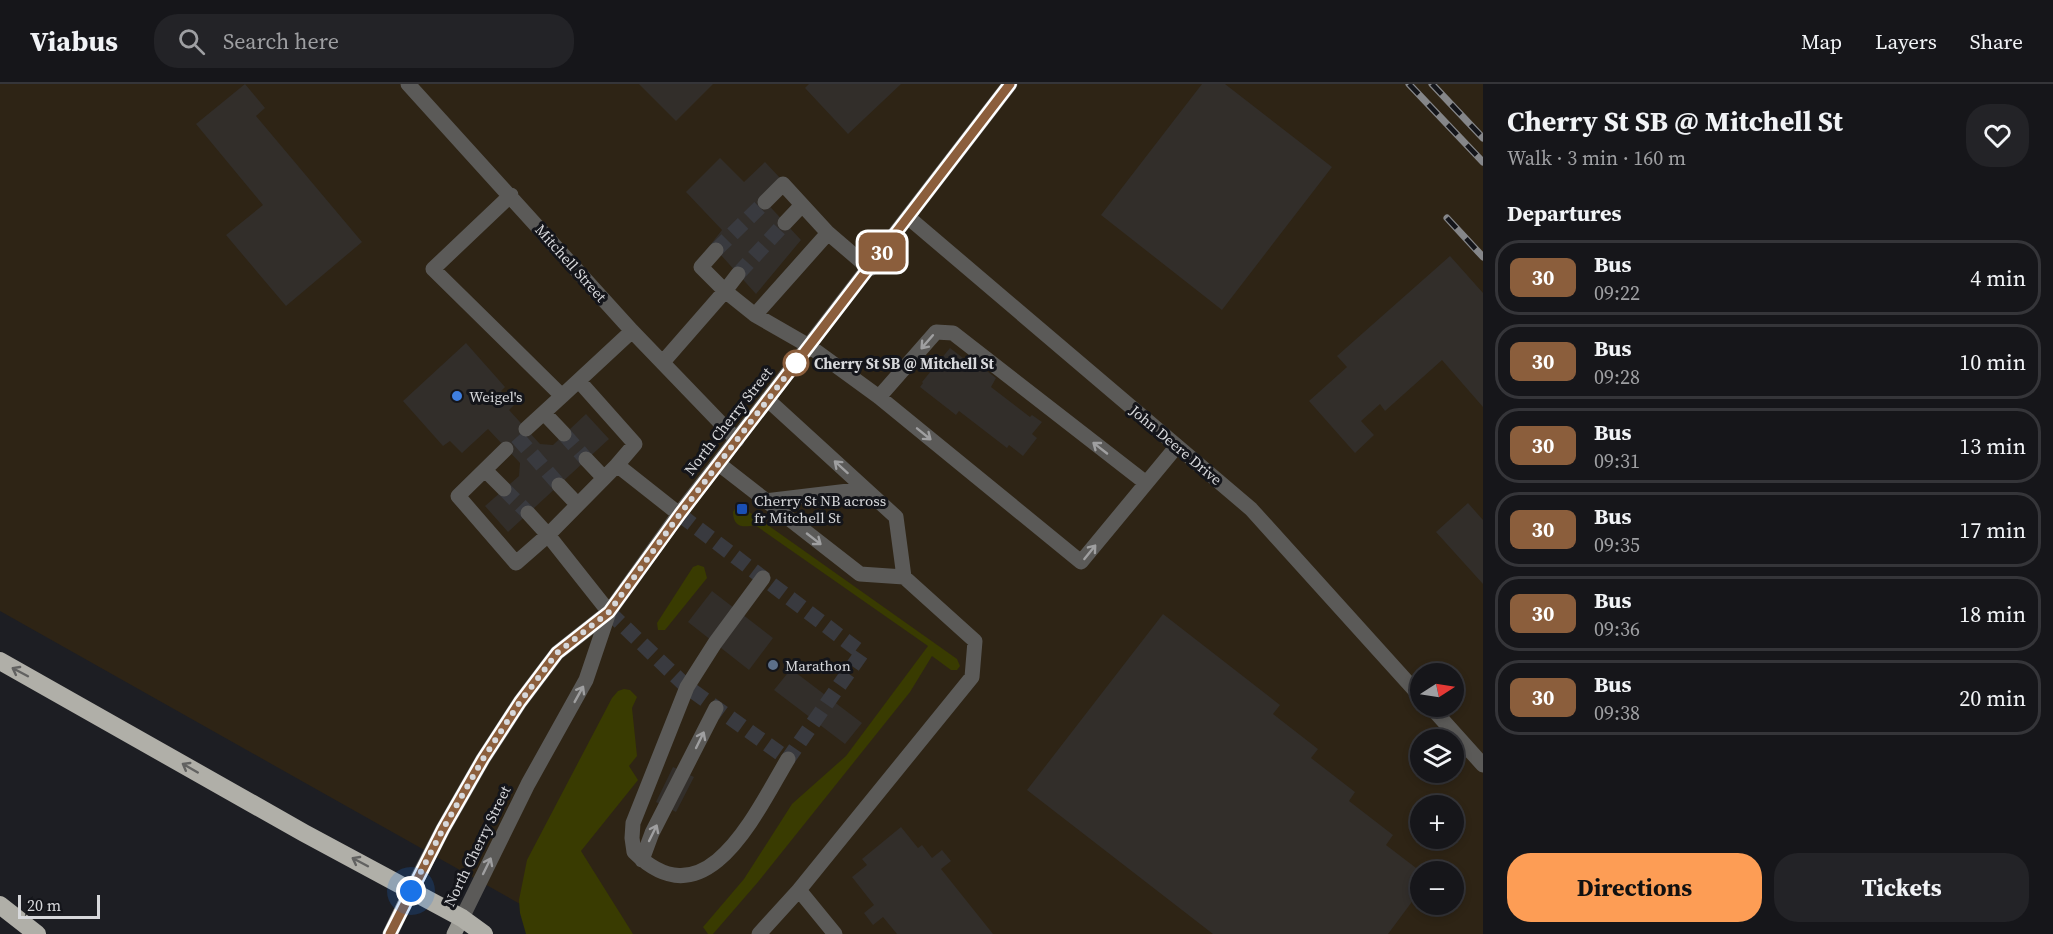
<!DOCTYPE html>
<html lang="en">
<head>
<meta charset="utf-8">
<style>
	body { margin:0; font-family:"Source Serif 4",serif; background:#232327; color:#f1f3f6; height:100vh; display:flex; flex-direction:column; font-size:22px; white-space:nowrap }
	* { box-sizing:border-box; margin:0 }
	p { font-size:20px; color:#9e9fa2 }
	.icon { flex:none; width:33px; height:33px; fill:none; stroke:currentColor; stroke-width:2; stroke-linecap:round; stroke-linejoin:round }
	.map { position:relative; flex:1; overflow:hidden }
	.panel { display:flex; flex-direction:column; background:#16161a; width:570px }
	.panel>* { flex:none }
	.badge { padding:0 12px; border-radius:9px; font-size:21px; line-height:39px }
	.needle { width:39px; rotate:78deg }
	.tools { position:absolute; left:1410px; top:579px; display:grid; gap:12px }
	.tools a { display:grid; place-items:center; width:54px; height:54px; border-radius:50%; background:#16161a; box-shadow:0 3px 9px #0003,0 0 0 2px #353539; font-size:30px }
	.scale { position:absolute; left:18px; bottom:15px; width:82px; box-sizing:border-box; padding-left:6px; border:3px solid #d7d8db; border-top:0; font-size:16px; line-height:21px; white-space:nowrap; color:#d7d8db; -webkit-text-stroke:4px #14151a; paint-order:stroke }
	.you { position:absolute; width:30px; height:30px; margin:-15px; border:4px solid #fff; border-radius:50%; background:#1a73e8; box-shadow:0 0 0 9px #1a73e833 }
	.map>.badge { position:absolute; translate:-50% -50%; box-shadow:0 0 0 3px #fff }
	h2 { padding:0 24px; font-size:22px; line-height:54px }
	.round { display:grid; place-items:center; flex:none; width:63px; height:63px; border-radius:24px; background:#232327 }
	.overview { display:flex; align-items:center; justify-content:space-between; height:102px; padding:0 24px }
	h1 { font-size:28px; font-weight:700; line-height:45px }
	.button { display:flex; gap:12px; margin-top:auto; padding:12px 24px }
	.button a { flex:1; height:69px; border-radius:24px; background:#fd9d55; color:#111; font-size:24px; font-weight:700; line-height:69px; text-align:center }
	.button a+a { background:#232327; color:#f1f3f6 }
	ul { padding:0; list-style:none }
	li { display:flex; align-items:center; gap:18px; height:75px; margin:0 12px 9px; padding:0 12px; border:3px solid #353539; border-radius:24px }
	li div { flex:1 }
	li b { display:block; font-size:22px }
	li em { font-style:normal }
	li .badge { min-width:66px; font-weight:700; text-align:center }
	header { display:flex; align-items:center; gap:36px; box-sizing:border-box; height:84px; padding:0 30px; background:#16161a; border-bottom:2px solid #353539 }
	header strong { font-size:28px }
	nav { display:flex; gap:33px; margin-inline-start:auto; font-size:21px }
	.search { width:420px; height:54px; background:#232327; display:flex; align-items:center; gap:15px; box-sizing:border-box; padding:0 21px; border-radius:24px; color:#9e9fa2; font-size:22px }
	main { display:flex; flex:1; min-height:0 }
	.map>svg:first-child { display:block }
	.industrial { fill:#2e2415; fill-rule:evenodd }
	.green { fill:#393b01 }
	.building { fill:#322e2a }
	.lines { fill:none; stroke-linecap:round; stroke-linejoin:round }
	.minor-tunnel { stroke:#393a3f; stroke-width:15; stroke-dasharray:15 8; stroke-linecap:butt }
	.minor { stroke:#5b5a58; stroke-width:15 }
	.major { stroke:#989791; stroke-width:15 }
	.highway { stroke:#b0afa8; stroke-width:18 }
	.rail-casing { stroke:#858689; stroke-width:7 }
	.rail { stroke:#14151a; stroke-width:4.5; stroke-dasharray:14; stroke-linecap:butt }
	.oneway { stroke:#9f9fa0 }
	.oneway2 { stroke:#626261 }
	.line-casing { stroke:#fff; stroke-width:14 }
	.line { stroke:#8b5e3c; stroke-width:9 }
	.walk { stroke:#d7d8db; stroke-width:6; stroke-dasharray:0 10.8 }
	.stop-dot { fill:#fff; stroke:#8b5e3c; stroke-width:3 }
	.shop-dot { fill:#3f7fe0; stroke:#14151a; stroke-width:2 }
	.transit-dot { fill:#1a4fb4; stroke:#14151a; stroke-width:2 }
	.service-dot { fill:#5c6f8a; stroke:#14151a; stroke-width:2 }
	.labels { text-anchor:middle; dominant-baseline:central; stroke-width:6; stroke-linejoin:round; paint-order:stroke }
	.street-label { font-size:15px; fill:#d7d8db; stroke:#14151a }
	.stop-label { font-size:15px; font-weight:bold; fill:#d7d8db; stroke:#14151a; text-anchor:start }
	.poi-label { font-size:15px; fill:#d7d8db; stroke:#14151a; text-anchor:start }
</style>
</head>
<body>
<header>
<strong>Viabus</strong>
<div class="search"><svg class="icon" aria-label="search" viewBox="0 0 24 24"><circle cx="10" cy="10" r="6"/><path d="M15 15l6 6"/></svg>Search here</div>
<nav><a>Map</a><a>Layers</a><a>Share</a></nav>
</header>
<main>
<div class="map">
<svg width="1483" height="850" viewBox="0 0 1483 850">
	<rect width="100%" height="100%" fill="#1d1e23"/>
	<path class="industrial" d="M0 0H1483V850H557L536 829 0 527ZM1420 590H1454V622H1420ZM1420 656H1454V688H1420ZM1420 722H1454V754H1420ZM1420 788H1454V820H1420Z"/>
	<path class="green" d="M738 420 957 575 960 582 957 586H951L932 572 910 608 758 798 713 850H708L703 843 744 795 792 720 846 672 928 562 755 441C743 444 733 443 733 428Z
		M698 481 704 483 707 494 665 546H658L657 539 693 483Z
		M624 605 630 606 637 613 632 624 637 672 629 682 638 696 581 767 633 850H526L520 829 519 816 527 776 612 614 618 607Z"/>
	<path class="building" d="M245 0 265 24 256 32 362 158 286 222 226 151 263 121 196 40Z
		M639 0H713L676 37Z
		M809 0H901L848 50 805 4Z
		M1202 0H1225L1332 83 1222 226 1101 131Z
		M720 74 744 98 765 78 781 95 761 113 801 156 756 210 711 160 722 146 686 108Z
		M1450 172 1483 209V323L1442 276 1385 327 1380 320 1361 337 1374 351 1355 369 1309 317 1347 283 1337 272Z
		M466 259 505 303 501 307 514 321 509 326 540 360 553 361 586 330 609 355 508 448 485 422 519 392 520 379 488 345 462 369 450 357 443 362 403 317Z
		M950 264 980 287 982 283 996 294 991 303 1030 333 1032 331 1042 338 1032 350 1037 354 1023 372 1009 361 1007 364 959 327 956 331 920 303 923 299 922 298Z
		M1468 419 1483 436V500L1436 448Z
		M712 507 773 554 749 586 688 538Z
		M1163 530 1280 621 1273 630 1318 665 1311 674 1355 708 1349 717 1393 751 1386 761 1420 787V807L1388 850H1213L1027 706Z
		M791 585 862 639 845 660 774 606Z
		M673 683 694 693 676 728 656 718Z
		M901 743 918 764 922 761 932 774 942 766 951 777 941 785 993 850H897L883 833 873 841 864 829 874 821 852 793 867 781 862 775Z"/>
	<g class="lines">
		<path class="minor-tunnel" d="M716 166 765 118
			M738 190 785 139
			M564 350 586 375
			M517 353 559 401
			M504 405 528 429
			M609 528 687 603 788 675 862 569 679 430"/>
		<path class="minor" d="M408 0 632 247 737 356
			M511 111 433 185 562 312 632 247
			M765 118 783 100 828 149
			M909 134 1251 425 1420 612
			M785 139 802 121
			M716 166 701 183 725 207 738 190
			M755 231 809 262 879 313 1081 478 1177 362
			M663 278 725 207 755 231 828 149 870 185
			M579 297 635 360 617 381
			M879 313 936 248 953 249 1146 399
			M544 329 564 350
			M526 345 562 312
			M506 365 458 412 516 479 548 451 617 381 679 430
			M586 375 604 394
			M719 380 860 490 904 493 896 433 768 316
			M486 387 504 405
			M559 401 577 420
			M765 417 865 405
			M528 429 548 451 609 528
			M763 494 715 559 687 603 633 739 632 754 634 768C707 840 756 728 788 675
			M1430 622 1483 681
			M642 776 652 749 716 624
			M411 807 443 745 483 675 520 618 557 569 609 528 679 430 1010 0
			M462 834 528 700 586 596 609 528
			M759 850 799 806
			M835 850 799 806 972 593 975 557 904 493"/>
		<path class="major" d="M390 850 411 807
			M454 850 462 834"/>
		<path class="highway" d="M0 577 304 749 462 834 484 850
			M0 821 37 850"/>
		<defs>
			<path id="rail" d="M1409 0 1483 78
				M1432 0 1483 54
				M1447 134 1483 173"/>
		</defs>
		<use href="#rail" class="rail-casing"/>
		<use href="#rail" class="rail"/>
	</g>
	<defs><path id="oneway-shaft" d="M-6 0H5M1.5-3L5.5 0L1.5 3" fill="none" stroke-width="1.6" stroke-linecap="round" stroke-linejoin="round" transform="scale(1.5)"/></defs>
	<g class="oneway">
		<use href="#oneway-shaft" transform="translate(927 258) rotate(131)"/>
		<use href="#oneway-shaft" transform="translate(924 350) rotate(39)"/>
		<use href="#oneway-shaft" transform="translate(1100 364) rotate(-142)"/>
		<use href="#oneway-shaft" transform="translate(841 383) rotate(-138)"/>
		<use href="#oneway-shaft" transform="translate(814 455) rotate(38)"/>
		<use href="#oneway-shaft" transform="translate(1090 468) rotate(-51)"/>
		<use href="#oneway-shaft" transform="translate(579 610) rotate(-61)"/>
		<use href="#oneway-shaft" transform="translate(700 656) rotate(-64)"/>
		<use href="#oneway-shaft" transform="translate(653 749) rotate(-64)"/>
		<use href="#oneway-shaft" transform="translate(487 782) rotate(-64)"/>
	</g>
	<g class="oneway2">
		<use href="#oneway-shaft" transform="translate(20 588) rotate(-152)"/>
		<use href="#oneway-shaft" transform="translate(190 684) rotate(-150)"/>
		<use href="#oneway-shaft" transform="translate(360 778) rotate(-152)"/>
	</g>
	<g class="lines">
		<defs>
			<path id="line" d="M390 850 443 745 483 675 520 618 557 569 609 528 680 430 1010 0"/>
		</defs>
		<use href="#line" class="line-casing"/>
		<use href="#line" class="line"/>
		<path class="walk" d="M411 807 443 745 483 675 520 618 557 569 609 528 680 430 796 279"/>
	</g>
	<circle class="stop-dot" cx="796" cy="279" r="12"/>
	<circle class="shop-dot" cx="457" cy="312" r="6"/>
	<rect class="transit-dot" x="736" y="419" width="12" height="12" rx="3"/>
	<circle class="service-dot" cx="773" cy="581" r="6"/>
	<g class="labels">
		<g class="street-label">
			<text transform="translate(571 179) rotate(48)">Mitchell Street</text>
			<text transform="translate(728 337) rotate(-52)">North Cherry Street</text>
			<text transform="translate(1176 361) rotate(40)">John Deere Drive</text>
			<text transform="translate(477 762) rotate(-64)">North Cherry Street</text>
		</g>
		<g class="stop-label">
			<text x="814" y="279">Cherry St SB @ Mitchell St</text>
		</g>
		<g class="poi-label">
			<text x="469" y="312">Weigel's</text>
			<text x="754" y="416">Cherry St NB across<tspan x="754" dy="17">fr Mitchell St</tspan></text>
			<text x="785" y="581">Marathon</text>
		</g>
	</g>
</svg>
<div class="tools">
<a><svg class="needle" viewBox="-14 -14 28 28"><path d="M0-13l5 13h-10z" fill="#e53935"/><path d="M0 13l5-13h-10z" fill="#9e9fa2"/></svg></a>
<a><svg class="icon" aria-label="layers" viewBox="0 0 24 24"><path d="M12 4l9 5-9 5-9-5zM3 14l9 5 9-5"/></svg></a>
<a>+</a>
<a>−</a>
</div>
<div class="scale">20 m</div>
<div class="you" style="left:411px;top:807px"></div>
<b class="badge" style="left:882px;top:168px;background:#8b5e3c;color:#fff">30</b>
</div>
<section class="panel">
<div class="overview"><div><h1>Cherry St SB @ Mitchell St</h1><p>Walk · 3 min · 160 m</p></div><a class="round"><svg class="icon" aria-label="heart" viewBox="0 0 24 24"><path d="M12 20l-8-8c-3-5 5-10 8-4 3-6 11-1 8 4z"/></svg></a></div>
<h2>Departures</h2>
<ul>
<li><span class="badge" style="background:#8b5e3c;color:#fff">30</span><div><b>Bus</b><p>09:22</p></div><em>4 min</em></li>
<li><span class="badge" style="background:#8b5e3c;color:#fff">30</span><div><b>Bus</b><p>09:28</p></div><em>10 min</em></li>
<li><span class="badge" style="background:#8b5e3c;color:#fff">30</span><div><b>Bus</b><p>09:31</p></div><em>13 min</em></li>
<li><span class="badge" style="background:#8b5e3c;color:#fff">30</span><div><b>Bus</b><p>09:35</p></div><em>17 min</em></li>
<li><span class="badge" style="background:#8b5e3c;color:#fff">30</span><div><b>Bus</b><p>09:36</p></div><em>18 min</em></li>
<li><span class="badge" style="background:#8b5e3c;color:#fff">30</span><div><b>Bus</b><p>09:38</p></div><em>20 min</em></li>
</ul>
<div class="button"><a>Directions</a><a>Tickets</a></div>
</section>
</main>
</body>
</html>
